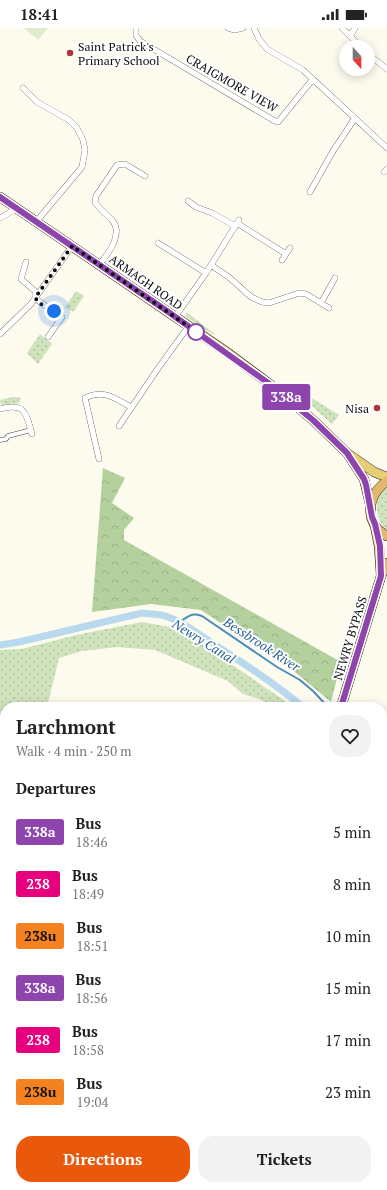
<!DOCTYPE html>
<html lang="en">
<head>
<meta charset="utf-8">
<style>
	body { margin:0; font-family:"PT Serif",serif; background:#f2f2f2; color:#222; height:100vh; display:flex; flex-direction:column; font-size:15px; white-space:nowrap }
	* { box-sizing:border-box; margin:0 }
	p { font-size:13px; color:#767676 }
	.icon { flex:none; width:22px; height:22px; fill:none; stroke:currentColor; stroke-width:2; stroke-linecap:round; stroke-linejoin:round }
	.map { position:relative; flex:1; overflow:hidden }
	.sheet { position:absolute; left:0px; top:674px; width:387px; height:488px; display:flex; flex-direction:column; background:#fff; border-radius:16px 16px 0 0; box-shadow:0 2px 10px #0003 }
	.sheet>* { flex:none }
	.badge { padding:0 8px; border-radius:3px; font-size:14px; line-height:26px }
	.needle { width:26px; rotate:159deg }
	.tools { position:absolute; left:339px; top:12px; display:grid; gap:8px }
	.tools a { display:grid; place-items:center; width:36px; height:36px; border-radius:50%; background:#fff; box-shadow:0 2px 10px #0003; font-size:20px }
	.you { position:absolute; width:20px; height:20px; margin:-10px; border:3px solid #fff; border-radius:50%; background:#1a73e8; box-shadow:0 0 0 6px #1a73e833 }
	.map>.badge { position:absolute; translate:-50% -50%; box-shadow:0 0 0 2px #fff }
	h2 { padding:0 16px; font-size:15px; line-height:36px }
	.round { display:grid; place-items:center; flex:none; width:42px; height:42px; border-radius:16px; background:#f2f2f2 }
	.head { display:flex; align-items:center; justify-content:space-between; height:68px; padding:0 16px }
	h1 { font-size:19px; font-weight:700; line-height:30px }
	.action { display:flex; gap:8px; margin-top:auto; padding:8px 16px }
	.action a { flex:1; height:46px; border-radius:16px; background:#ea580c; color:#fff; font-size:16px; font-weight:700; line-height:46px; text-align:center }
	.action a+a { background:#f2f2f2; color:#222 }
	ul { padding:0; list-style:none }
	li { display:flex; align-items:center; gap:12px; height:52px; padding:0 16px }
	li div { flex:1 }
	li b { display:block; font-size:15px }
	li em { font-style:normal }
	li .badge { min-width:44px; font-weight:700; text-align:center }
	.status { display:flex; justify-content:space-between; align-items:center; height:28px; padding:0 20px; background:#fff; direction:ltr }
	.status svg { height:11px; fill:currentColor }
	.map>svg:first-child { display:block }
	.grass { fill:url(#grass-dots) }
	.forest { fill:url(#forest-crowns) }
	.park { fill:url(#park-tufts) }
	.pitch { fill:#e0ebcc }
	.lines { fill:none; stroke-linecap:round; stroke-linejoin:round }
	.stream { stroke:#498cbc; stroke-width:2 }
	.canal { stroke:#b9d9ee; stroke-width:7 }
	.river { stroke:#b9d9ee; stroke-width:12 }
	.pedestrian-casing { stroke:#3f3f3f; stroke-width:5 }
	.minor-casing { stroke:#3f3f3f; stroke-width:6 }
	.primary-casing { stroke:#1d1d1d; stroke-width:10 }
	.trunk-casing { stroke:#1d1d1d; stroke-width:10 }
	.pedestrian { stroke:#fff; stroke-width:4 }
	.minor { stroke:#fff; stroke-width:5.5 }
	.primary { stroke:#e7cd73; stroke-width:9 }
	.trunk { stroke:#e4b76d; stroke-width:9 }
	.line-casing { stroke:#fff; stroke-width:9 }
	.line { stroke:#8e44ad; stroke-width:6 }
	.walk { stroke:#0c0c0c; stroke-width:4; stroke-dasharray:0 7.2 }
	.poi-dot { fill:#aa363a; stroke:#fff; stroke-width:1.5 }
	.stop-dot { fill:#fff; stroke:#8e44ad; stroke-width:2 }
	.labels { text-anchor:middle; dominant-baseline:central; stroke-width:4; stroke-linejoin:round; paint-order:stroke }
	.poi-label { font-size:12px; fill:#0c0c0c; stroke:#fff; text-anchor:start }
	.street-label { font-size:12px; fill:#0c0c0c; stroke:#fff }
	.water-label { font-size:13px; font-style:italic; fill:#265f8e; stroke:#fff }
</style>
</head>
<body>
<div class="status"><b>18:41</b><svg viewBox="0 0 49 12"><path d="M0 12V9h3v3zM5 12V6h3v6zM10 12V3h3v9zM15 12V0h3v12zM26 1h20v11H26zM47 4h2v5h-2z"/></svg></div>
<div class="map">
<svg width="387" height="1162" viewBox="0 0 387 1162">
	<defs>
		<pattern id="grass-dots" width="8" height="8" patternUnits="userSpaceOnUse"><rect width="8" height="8" fill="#cfe3bc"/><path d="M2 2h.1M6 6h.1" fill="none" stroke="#b1c2a0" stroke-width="1.8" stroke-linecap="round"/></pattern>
		<pattern id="forest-crowns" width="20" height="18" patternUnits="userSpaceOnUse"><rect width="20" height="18" fill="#b4d19d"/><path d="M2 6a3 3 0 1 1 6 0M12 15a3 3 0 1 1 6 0" fill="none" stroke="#9ab286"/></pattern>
		<pattern id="park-tufts" width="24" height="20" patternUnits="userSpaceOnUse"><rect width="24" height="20" fill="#cfe3bc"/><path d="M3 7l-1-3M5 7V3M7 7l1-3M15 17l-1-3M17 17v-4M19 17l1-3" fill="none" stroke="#b1c2a0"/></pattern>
	</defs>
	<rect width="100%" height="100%" fill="#fdfaee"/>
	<path class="grass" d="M145 257 176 278C169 279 152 265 145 260Z
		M76 263 84 268 73 284 65 279Z
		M186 284 215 306 214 307 186 289Z
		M40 306 52 316 38 336 27 325Z
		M299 362 339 387 332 396 297 365Z
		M13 369 21 370 19 375 3 377 0 374V372Z
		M387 460V502C375 491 372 471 387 460Z
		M142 594 180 601 294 679H271L262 672 243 666 228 653 155 622 117 619 82 623 59 630 47 679H5V736L0 732V622L22 621 76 607Z"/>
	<path class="forest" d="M103 440 125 450 112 475 134 490 124 502V512L341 634 331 674 296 645 201 582 151 576 92 584Z"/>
	<path class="park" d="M0 851 5 855V898L0 907Z"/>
	<path class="pitch" d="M24 0H48L38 12Z"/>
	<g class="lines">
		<path class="stream" d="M179 594C189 589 190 584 202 588L277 639 300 652 313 663 328 679
			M382 749 387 755"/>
		<path class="canal" d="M0 617 19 614 142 585C148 586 155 586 161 587 179 591 197 605 212 615 243 635 274 655 303 679
			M382 775 387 782"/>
		<path class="river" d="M382 1040 387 1048"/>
		<defs>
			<path id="pedestrian" d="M0 412 6 411 8 408 31 402"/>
			<path id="minor" d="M136 0V7L140 13 273 92 278 94 313 51
				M228 0 234 2 243 0
				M254 0 259 11 267 21 303 42 387 120
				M342 0 361 19
				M350 8 355 0
				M368 26 387 41
				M23 60 37 74 69 92 77 100 83 112 85 122 82 139 36 194
				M384 144 387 141
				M310 164 333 123 355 90
				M188 173 196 179 212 185 235 198
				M0 190 16 181
				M237 195 286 226
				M158 215 206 245
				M282 232 290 220
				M26 234 21 251 35 263V270C44 278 53 282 62 289L48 309
				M99 237C108 226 124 206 112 192 106 186 100 182 95 174L96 168 117 137 125 136 145 148
				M211 237 230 250 251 269 262 274 269 275 299 265 306 266 329 280
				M321 275 335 250
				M175 289 206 245 239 192
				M0 306 31 276 72 218
				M0 381C25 374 26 385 32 406
				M119 398 159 339 188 299
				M99 431 85 370C104 361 114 370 131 379
				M0 775 5 777
				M382 979 387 987
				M196 1162 198 1157"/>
			<path id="primary" d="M0 169 228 325 271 357 314 393 347 425 374 444 387 449
				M349 428 364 451 371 480"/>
			<path id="trunk" d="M387 453C367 467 363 495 387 508
				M375 498 379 518 381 547
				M341 679 381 548 387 535
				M0 1101 5 1099"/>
		</defs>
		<use href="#pedestrian" class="pedestrian-casing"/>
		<use href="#minor" class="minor-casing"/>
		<use href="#primary" class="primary-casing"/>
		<use href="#trunk" class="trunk-casing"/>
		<use href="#pedestrian" class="pedestrian"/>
		<use href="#minor" class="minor"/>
		<use href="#primary" class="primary"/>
		<use href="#trunk" class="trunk"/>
	</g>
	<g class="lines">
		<defs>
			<path id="line" d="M0 169 167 283 271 357 314 393 347 425 364 451 366 457 372 489 375 496 380 518 381 548 341 679"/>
		</defs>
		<use href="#line" class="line-casing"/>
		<use href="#line" class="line"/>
		<path class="walk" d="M54 283 43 278 35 270 72 218 198 305 196 304"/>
	</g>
	<g class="poi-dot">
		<circle cx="70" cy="25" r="4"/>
		<circle cx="377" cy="380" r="4"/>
	</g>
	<circle class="stop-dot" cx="196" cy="304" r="8"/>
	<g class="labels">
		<g class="poi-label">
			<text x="78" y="18">Saint Patrick's<tspan x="78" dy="14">Primary School</tspan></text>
			<text x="369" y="380" text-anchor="end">Nisa</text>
		</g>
		<g class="street-label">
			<text transform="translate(232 55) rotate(30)">CRAIGMORE VIEW</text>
			<text transform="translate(146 254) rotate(35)">ARMAGH ROAD</text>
			<text transform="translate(350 610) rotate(-73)">NEWRY BYPASS</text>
		</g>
		<g class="water-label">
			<text transform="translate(204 613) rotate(32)">Newry Canal</text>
			<text transform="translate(262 616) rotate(33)">Bessbrook River</text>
		</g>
	</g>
</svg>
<div class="tools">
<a><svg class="needle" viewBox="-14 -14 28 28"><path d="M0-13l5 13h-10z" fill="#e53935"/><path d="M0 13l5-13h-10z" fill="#767676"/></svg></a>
</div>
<div class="you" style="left:54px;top:283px"></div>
<b class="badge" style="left:286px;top:369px;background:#8e44ad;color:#fff">338a</b>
<section class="sheet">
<div class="head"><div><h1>Larchmont</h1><p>Walk · 4 min · 250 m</p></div><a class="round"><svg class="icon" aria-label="heart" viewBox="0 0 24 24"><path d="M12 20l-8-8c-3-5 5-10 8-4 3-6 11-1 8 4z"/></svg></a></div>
<h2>Departures</h2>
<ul>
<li><span class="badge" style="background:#8e44ad;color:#fff">338a</span><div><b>Bus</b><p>18:46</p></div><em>5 min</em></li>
<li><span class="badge" style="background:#e6007e;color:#fff">238</span><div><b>Bus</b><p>18:49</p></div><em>8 min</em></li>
<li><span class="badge" style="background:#f58220;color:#111">238u</span><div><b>Bus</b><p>18:51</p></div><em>10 min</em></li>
<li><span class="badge" style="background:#8e44ad;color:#fff">338a</span><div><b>Bus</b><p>18:56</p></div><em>15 min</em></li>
<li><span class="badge" style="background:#e6007e;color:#fff">238</span><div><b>Bus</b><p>18:58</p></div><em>17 min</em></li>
<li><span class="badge" style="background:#f58220;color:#111">238u</span><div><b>Bus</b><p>19:04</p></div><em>23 min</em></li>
</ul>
<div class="action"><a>Directions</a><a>Tickets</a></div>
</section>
</div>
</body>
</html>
